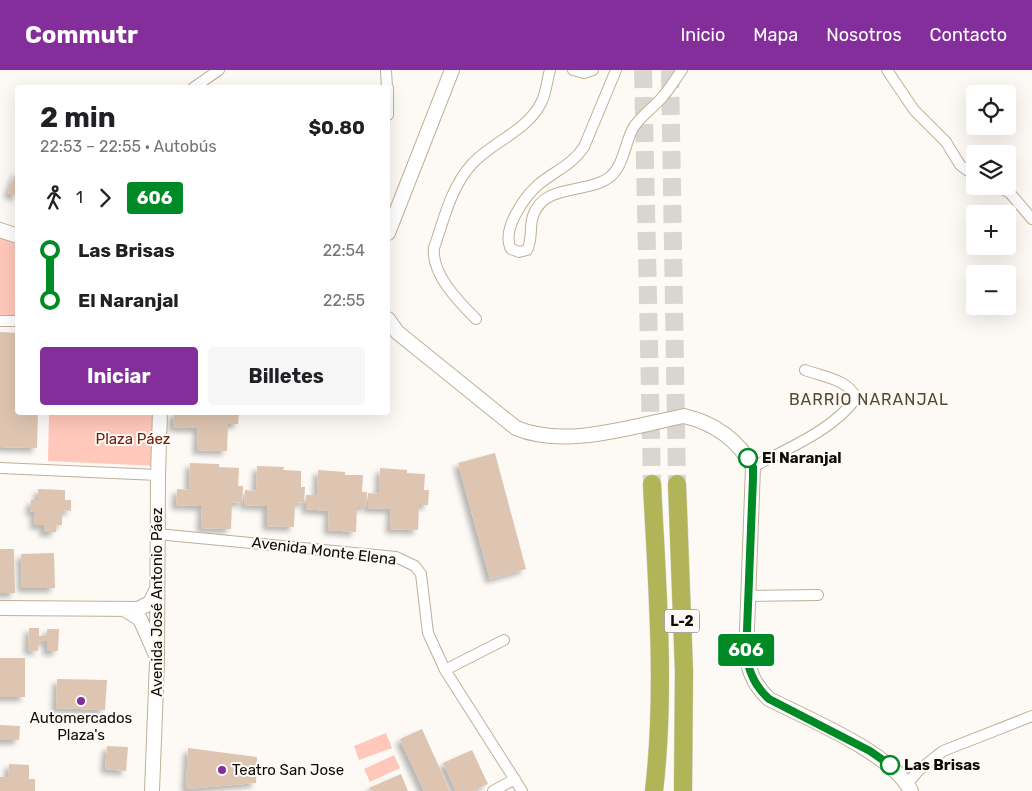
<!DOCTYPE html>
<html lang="es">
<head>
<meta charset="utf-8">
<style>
	body { margin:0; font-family:Rubik,sans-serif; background:#f6f6f6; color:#202124; height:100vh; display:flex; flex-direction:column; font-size:19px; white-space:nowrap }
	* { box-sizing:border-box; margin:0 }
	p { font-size:16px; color:#757577 }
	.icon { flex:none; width:28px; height:28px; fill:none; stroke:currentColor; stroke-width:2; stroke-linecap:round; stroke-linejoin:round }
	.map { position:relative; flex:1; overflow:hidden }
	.drawer { position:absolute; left:15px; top:15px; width:375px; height:330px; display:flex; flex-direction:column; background:#fff; border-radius:5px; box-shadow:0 5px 20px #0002 }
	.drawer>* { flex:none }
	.badge { padding:0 10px; border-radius:4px; font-size:18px; line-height:32px }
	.buttons { position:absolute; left:966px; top:15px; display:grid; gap:10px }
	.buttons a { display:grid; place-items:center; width:50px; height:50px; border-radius:5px; background:#fff; box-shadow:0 5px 20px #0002; font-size:25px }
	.map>.badge { position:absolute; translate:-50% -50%; box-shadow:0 0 0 2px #fff }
	.legs { display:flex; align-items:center; gap:8px; height:55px; padding:0 25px; font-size:16px }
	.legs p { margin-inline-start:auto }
	.headline { display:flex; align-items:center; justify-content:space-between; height:85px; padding:0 25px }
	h1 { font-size:28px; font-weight:700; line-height:38px }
	.action { display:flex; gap:10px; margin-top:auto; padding:10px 25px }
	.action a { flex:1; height:58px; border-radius:5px; background:#842e9b; color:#fff; font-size:20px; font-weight:700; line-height:58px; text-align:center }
	.action a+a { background:#f6f6f6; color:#202124 }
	ul { padding:0 25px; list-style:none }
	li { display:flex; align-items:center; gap:18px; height:50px; font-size:19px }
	li i { display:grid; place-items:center; width:8px; height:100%; margin:0 6px; background:currentColor }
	li i::after { content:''; width:12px; height:12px; margin:-6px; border:4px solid; border-radius:50%; background:#fff }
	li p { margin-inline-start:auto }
	li:first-child i { background:linear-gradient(#0000 50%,currentColor 0) }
	li:last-child i { background:linear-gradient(currentColor 50%,#0000 0) }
	header { display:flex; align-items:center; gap:30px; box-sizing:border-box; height:70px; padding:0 25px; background:#842e9b; color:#fff }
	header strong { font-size:24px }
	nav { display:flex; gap:28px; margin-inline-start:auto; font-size:18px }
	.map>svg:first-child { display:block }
	.green { fill:#ffc8ba }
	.building { fill:#dec5b1; filter:url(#shadow) }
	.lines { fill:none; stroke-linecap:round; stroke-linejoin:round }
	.highway-tunnel { stroke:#d9d6d1; stroke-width:18; stroke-dasharray:18 9; stroke-linecap:butt }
	.street-casing { stroke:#bdb096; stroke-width:12 }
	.secondary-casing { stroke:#bdb096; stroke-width:16 }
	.highway-casing { stroke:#d9d8d7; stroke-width:19 }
	.street { stroke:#fff; stroke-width:10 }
	.secondary { stroke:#fff; stroke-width:14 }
	.highway { stroke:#b1b558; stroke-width:18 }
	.line-1-casing { stroke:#fff; stroke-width:11 }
	.line-1 { stroke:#008a26; stroke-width:8 }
	.stop-1-dot { fill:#fff; stroke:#008a26; stroke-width:2.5 }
	.poi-dot { fill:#842e9b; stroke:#fdfaf5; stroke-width:2 }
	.labels { text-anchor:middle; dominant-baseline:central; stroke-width:4; stroke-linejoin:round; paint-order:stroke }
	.shield { fill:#fdfaf5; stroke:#57534c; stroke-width:1 }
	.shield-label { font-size:14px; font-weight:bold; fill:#100b04 }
	.park-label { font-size:15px; fill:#70220f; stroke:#fdfaf5 }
	.stop-label { font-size:15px; font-weight:bold; fill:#100b04; stroke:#fdfaf5; text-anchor:start }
	.street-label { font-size:15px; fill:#100b04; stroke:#fdfaf5 }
	.poi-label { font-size:15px; fill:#100b04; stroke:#fdfaf5 }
	.neighbourhood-label { font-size:16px; letter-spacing:1px; fill:#534831; stroke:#fdfaf5 }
</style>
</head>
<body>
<header>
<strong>Commutr</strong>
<nav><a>Inicio</a><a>Mapa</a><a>Nosotros</a><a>Contacto</a></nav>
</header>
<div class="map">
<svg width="1032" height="721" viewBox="0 0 1032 721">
	<defs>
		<filter id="shadow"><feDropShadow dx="-4.5" dy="4.5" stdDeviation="2.5" flood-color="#0004"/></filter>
	</defs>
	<rect width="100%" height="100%" fill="#fdfaf5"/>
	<path class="green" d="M0 160 18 166 17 251 0 250Z
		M49 343H160L158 396 48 391Z
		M386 663 392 678 359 690 354 676Z
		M394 685 400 698 370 712 364 699Z"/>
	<path class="building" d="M17 99H18V127L8 123Z
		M0 262 18 263V342H38L37 378 0 377Z
		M174 342H239L238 354H228L227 381 197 380 198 358 173 357Z
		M495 383 526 499 490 509 458 393Z
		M190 393 219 394V397L239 398 238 416H243L242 433 232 432 231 459 201 458 202 436 176 435 177 419 189 420Z
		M257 396 284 397 283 400 301 401V417H305L304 433 295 432 294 457 267 456V436L244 435 245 420 256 421Z
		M380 398 407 400V403L425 404 424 420H429L428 435H419L418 460 390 459 391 439 368 438V423L379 424Z
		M318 400 345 402V405H363L362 422H367L366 437H357L356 462 328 460 329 441 306 439V425H317Z
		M38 419 65 420V430H71V441L62 440V455H56V462H44V455H34L35 442 30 441 31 430H38Z
		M0 479H14L15 523H0Z
		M54 483 55 518H22L21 484Z
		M29 558H39V566H47V559H59L58 581H47V571H39L38 581 28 580Z
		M0 588H25V627H0Z
		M57 609 107 610 105 640 56 638Z
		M0 655 20 656 19 670H0Z
		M422 659 450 721H424L400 669Z
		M107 676 128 677 126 701 105 699Z
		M188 678 257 687 256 713 186 719Z
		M472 680 488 714 473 721H456L443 693Z
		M9 694 29 695V709H35V721H0V707H8Z
		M401 704 408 721H371L369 718Z"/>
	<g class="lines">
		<path class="highway-tunnel" d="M643 0 652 414
			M670 0 677 414"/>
		<defs>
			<path id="street" d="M386 0 387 18
				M573 0 584 3 593 0
				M616 0 584 77C572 95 555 101 539 114 524 127 501 160 511 179L519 182 527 180C533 169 529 158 533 146 544 112 589 125 611 106 624 94 625 73 633 58 641 45 655 37 664 25 671 17 676 8 682 0
				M887 0 914 40 946 72 960 95 975 106
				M193 18 219 0
				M388 18V45
				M997 116 1010 123 1032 149
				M476 249C459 232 431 204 434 178 444 149 451 117 472 94 492 72 527 61 541 33 546 24 547 10 550 0
				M0 251H18
				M753 397C786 379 834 360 856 328 848 309 823 307 805 300
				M0 398 158 405
				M157 464 396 487 415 496 421 504 428 563 445 600 522 721
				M747 526 818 525
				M445 600 504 570
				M907 714 919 700 943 681 1032 646
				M493 721 515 709"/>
			<path id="secondary" d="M0 160 18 166
				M388 163 452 0
				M388 249 397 262 516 358C566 379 633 356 684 346 714 353 738 370 753 397L746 586C750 604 755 616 769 629 808 649 892 683 911 721
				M0 538 138 539 150 533 157 519
				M126 540 140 549 155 583
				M152 721 157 591 158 405 160 342"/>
			<path id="highway" d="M652 414C657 516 666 619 654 721
				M677 414 684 601 683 721"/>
		</defs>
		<use href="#street" class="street-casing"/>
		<use href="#secondary" class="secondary-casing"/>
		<use href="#highway" class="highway-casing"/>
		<use href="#street" class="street"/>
		<use href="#secondary" class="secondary"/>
		<use href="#highway" class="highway"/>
	</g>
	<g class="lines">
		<defs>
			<path id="line-1" d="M748 388 753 397V408L746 586C750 604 755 616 769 629L870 681 890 695"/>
		</defs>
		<use href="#line-1" class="line-1-casing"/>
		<use href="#line-1" class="line-1"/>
	</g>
	<g class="stop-1-dot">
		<circle cx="748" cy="388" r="9"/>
		<circle cx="890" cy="695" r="9"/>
	</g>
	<g class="poi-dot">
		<circle cx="81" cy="631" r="5"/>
		<circle cx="222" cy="700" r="5"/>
	</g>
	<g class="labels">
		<rect class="shield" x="664.5" y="539.5" width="35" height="23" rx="4"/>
		<g class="shield-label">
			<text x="682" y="551">L-2</text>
		</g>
		<g class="park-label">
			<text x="133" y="369">Plaza Páez</text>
		</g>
		<g class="stop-label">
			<text x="762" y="388">El Naranjal</text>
			<text x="904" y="695">Las Brisas</text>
		</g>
		<g class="street-label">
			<text transform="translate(324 481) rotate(7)">Avenida Monte Elena</text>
			<text transform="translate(157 532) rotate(-90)">Avenida José Antonio Páez</text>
		</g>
		<g class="poi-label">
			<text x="81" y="648">Automercados<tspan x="81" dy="17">Plaza's</tspan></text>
			<text x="232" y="700" text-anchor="start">Teatro San Jose</text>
		</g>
		<g class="neighbourhood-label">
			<text x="869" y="329">BARRIO NARANJAL</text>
		</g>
	</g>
</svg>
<div class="buttons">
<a><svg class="icon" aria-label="locate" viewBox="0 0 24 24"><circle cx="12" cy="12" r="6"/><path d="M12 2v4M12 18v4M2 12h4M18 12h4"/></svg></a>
<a><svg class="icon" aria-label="layers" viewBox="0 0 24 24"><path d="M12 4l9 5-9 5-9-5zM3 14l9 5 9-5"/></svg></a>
<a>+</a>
<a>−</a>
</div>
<b class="badge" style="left:746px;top:580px;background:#008a26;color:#fff">606</b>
<section class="drawer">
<div class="headline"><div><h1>2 min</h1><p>22:53 – 22:55 · Autobús</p></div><b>$0.80</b></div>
<div class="legs"><svg class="icon" aria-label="walk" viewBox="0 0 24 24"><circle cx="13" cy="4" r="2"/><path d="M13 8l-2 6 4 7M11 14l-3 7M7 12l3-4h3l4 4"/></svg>1<svg class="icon" aria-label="forward" viewBox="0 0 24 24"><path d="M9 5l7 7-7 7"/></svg><b class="badge" style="background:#008a26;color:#fff">606</b></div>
<ul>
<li><i style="color:#008a26"></i><b>Las Brisas</b><p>22:54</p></li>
<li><i style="color:#008a26"></i><b>El Naranjal</b><p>22:55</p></li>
</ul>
<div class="action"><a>Iniciar</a><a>Billetes</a></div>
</section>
</div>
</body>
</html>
